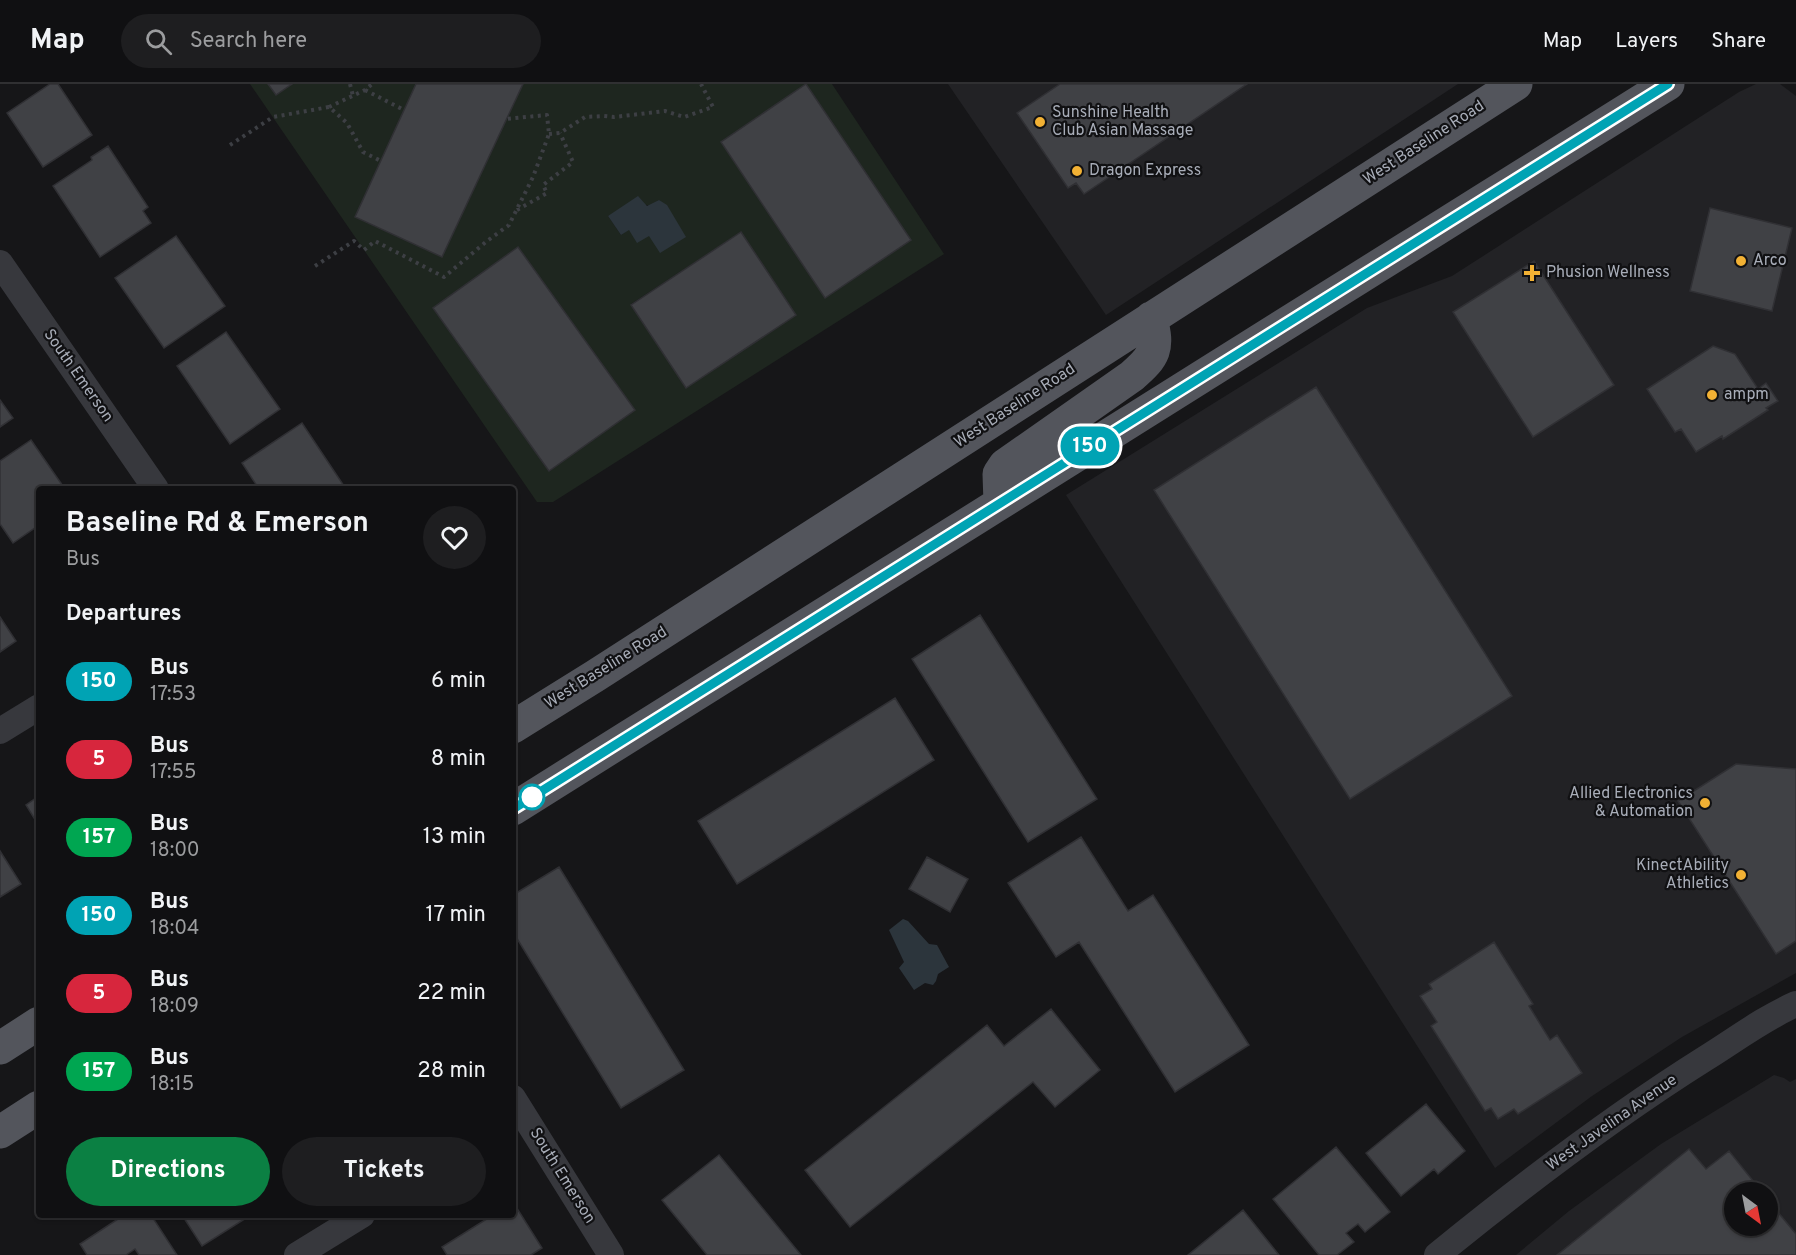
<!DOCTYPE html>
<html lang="en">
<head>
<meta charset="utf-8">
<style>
	body { margin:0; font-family:Overpass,sans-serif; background:#1e1e20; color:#f1f3f6; height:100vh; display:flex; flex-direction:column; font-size:22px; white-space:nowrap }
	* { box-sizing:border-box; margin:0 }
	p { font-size:20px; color:#9c9d9f }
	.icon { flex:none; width:33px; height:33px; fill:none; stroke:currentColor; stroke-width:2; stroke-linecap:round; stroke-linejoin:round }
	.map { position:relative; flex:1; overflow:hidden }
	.panel { position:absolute; left:36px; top:402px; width:480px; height:732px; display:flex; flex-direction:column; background:#101012; border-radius:6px; box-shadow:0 2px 4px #0004,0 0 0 2px #303032 }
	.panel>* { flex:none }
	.badge { padding:0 12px; border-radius:20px; font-size:21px; line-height:39px }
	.needle { width:39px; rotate:148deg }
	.buttons { position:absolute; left:1724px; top:1098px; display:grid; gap:12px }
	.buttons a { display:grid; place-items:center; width:54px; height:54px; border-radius:50%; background:#101012; box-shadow:0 2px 4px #0004,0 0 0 2px #303032; font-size:30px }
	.map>.badge { position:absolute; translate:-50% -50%; box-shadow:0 0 0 3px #fff }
	h2 { padding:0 30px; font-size:22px; line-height:54px }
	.round { display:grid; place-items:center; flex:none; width:63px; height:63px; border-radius:32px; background:#1e1e20 }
	.summary { display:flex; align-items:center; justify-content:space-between; height:102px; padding:0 30px }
	h1 { font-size:28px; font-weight:700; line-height:45px }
	.primary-button { display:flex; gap:12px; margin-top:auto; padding:12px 30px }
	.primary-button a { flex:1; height:69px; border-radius:36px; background:#0b8043; color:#fff; font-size:24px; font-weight:700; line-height:69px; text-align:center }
	.primary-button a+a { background:#1e1e20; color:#f1f3f6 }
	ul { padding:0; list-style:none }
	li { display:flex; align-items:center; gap:18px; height:78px; padding:0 30px }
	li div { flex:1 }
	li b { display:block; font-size:22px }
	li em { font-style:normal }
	li .badge { min-width:66px; font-weight:700; text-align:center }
	header { display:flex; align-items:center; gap:36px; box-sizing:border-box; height:84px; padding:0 30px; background:#101012; border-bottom:2px solid #303032 }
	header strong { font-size:28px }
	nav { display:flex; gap:33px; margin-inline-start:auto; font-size:21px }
	.search { width:420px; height:54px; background:#1e1e20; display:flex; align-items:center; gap:15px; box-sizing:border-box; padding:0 21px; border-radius:33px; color:#9c9d9f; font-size:22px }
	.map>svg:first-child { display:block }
	.built { fill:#222225; fill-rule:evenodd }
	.green { fill:#1e261f; fill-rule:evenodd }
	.water { fill:#2c353c }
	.building { fill:#404145; stroke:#303034; stroke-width:1.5 }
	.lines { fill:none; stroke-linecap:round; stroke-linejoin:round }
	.path { stroke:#3d3f44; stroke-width:4; stroke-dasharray:3 4.5; stroke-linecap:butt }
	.street { stroke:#37383d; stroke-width:26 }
	.primary { stroke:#53555c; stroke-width:33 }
	.line-casing { stroke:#fff; stroke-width:14 }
	.line { stroke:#00a3b4; stroke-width:9 }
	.poi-dot { fill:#f2b134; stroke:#111113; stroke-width:2 }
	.stop-dot { fill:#fff; stroke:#00a3b4; stroke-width:3 }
	.labels { text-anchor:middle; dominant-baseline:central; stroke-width:4.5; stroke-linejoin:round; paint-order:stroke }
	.poi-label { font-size:16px; fill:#a8adb8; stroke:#111113; text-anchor:start }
	.street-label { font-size:16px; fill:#a8adb8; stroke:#111113 }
</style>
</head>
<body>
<header>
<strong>Map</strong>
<div class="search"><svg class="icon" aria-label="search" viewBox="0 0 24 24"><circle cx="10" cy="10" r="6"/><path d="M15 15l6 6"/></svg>Search here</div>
<nav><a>Map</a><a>Layers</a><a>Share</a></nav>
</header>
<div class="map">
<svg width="1796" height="1171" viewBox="0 0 1796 1171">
	<rect width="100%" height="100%" fill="#161618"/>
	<path class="built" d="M948 0H1458L1106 231Z
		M1756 0H1780L1796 12V889L1682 953 1592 1012 1495 1084 1066 411 1367 224 1452 192 1739 8Z
		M1774 991 1784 994 1790 998 1796 995V1171H1516L1569 1127 1661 1060ZM1734 1108H1767V1142H1734Z"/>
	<path class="green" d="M250 0H268L276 11 292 0H416L355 133 442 173 523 0H832L944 170 553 418H537ZM806 0 911 156 826 213 721 58ZM659 116 663 120 621 151 608 132 643 120 650 122ZM741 148 796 231 686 304 631 220ZM518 164 635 326 549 387 433 224Z"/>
	<path class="water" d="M638 112 647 122 659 116 667 121 686 153 660 169 649 152 637 159 629 146 621 151 608 132Z
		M903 835 908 837 929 860 937 861 949 883 938 890 936 897 933 901 925 899 914 906 899 884 904 878 889 846Z"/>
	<path class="building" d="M50 0H58L92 51 43 83 7 29Z
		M268 0H292L276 11Z
		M416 0H523L442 173 355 133Z
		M806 0 911 156 825 214 721 58Z
		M1060 0H1247L1084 110 1076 99 1068 104 1017 29Z
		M108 62 148 123 143 127 151 139 100 173 53 102 92 76 91 73Z
		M1710 124 1792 144 1772 227 1690 207Z
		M741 148 796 231 686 304 631 221Z
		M176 152 225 222 164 264 115 194Z
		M518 163 635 326 549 387 433 224Z
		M1534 177 1614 301 1533 353 1453 228Z
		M226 248 280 325 230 360 177 282Z
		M1713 262 1735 270 1758 305 1766 299 1778 317 1766 324 1768 326 1723 355 1722 352 1696 368 1681 345 1675 348 1647 305Z
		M1316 303 1512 612 1350 715 1154 406Z
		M0 316 13 334 0 343Z
		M302 339 346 405H259L242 379Z
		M31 356 65 405H39V441L13 459 0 440V377Z
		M980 531 1097 715 1028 758 912 575Z
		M0 533 16 557 0 568Z
		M895 614 934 676 737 800 698 737Z
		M1736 680 1796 685V857L1776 870 1678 717Z
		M39 712V742L26 721Z
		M1081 753 1128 827 1153 811 1249 961 1175 1008 1079 858 1056 873 1008 799Z
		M0 767 21 800 0 813Z
		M927 773 968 795 950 828 909 805Z
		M559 783 684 986 621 1024 513 848V811Z
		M1494 858 1533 920 1529 922 1550 956 1557 951 1582 989 1518 1030 1514 1025 1498 1035 1491 1024 1485 1027 1431 942 1437 938 1420 912 1432 905 1429 900Z
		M1051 925 1100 986 1055 1023 1033 998 850 1143 805 1086 987 941 1004 962Z
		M1426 1020 1465 1067 1438 1090 1434 1085 1401 1112 1366 1069Z
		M1336 1063 1390 1128 1365 1148 1358 1140 1346 1149 1354 1158 1337 1171H1319L1273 1115Z
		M1689 1065 1706 1085 1729 1067 1762 1108H1734V1142H1767V1115L1796 1150V1171H1557Z
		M719 1071 801 1171H707L662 1116Z
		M513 1118 542 1164 531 1171H447L442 1163 493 1131H513Z
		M1243 1126 1279 1171H1188Z
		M124 1131H151L177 1171H139L135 1165 126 1171H87L80 1160Z
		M182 1131H251L202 1162Z"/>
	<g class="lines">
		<path class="path" d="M350 0 353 12
			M365 6 404 26
			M329 23 365 6 372 0
			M549 50 560 49 585 33 604 32 614 33 665 27 684 33 713 23 701 0
			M230 61 273 33 329 23 347 39 363 68 381 77
			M517 126 547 109 543 101 573 78 560 49
			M315 182 354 157 364 166 375 157 444 193 487 157 509 141 533 93 549 50 547 31 506 35"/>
		<path class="street" d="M0 179 156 405
			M0 647 39 623
			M513 1014 611 1171
			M297 1171 362 1131
			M1437 1171C1523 1101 1612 1033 1706 974 1735 956 1764 934 1796 920"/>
		<path class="primary" d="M1000 419 999 390 1005 381 1132 292C1155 272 1159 265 1151 234
			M513 643 595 592 1516 0
			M513 725 1668 0
			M0 964 39 939
			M0 1048 39 1023"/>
	</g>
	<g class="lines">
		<defs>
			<path id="line" d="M513 725 1668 0"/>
		</defs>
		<use href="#line" class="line-casing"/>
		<use href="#line" class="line"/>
	</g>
	<g class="poi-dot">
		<circle cx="1040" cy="38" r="6"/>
		<circle cx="1077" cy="87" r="6"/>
		<circle cx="1741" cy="177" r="6"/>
		<path d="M1529 180h6v6h6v6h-6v6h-6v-6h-6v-6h6z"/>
		<circle cx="1712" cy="311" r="6"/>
		<circle cx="1705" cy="719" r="6"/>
		<circle cx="1741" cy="791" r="6"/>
	</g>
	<circle class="stop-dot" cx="532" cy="713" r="12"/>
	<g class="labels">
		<g class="poi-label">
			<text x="1052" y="29">Sunshine Health<tspan x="1052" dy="18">Club Asian Massage</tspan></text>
			<text x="1089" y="87">Dragon Express</text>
			<text x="1753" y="177">Arco</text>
			<text x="1546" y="189">Phusion Wellness</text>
			<text x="1724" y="311">ampm</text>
			<text x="1693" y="710" text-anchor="end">Allied Electronics<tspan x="1693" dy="18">&amp; Automation</tspan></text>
			<text x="1729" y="782" text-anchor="end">KinectAbility<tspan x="1729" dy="18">Athletics</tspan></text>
		</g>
		<g class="street-label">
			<text transform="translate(1424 59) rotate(-33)">West Baseline Road</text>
			<text transform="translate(78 292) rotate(55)">South Emerson</text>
			<text transform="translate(1015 322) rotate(-33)">West Baseline Road</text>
			<text transform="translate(606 584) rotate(-32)">West Baseline Road</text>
			<text transform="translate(1612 1039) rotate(-35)">West Javelina Avenue</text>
			<text transform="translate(562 1092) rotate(58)">South Emerson</text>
		</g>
	</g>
</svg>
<div class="buttons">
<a><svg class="needle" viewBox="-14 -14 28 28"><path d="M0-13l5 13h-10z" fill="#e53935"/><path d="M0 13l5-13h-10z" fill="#9c9d9f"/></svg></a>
</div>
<b class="badge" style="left:1090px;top:362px;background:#00a3b4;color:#fff">150</b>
<section class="panel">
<div class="summary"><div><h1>Baseline Rd &amp; Emerson</h1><p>Bus</p></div><a class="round"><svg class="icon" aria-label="heart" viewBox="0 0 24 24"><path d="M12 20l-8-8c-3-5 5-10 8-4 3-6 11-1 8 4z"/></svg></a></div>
<h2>Departures</h2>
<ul>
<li><span class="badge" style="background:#00a3b4;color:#fff">150</span><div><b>Bus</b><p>17:53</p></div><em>6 min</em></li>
<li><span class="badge" style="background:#d7263d;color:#fff">5</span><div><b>Bus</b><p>17:55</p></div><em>8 min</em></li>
<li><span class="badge" style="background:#00a651;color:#fff">157</span><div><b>Bus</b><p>18:00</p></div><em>13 min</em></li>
<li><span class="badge" style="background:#00a3b4;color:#fff">150</span><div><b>Bus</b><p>18:04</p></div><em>17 min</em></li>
<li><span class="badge" style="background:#d7263d;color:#fff">5</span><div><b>Bus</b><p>18:09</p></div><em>22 min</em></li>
<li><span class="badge" style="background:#00a651;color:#fff">157</span><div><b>Bus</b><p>18:15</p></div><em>28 min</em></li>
</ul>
<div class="primary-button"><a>Directions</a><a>Tickets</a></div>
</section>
</div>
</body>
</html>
